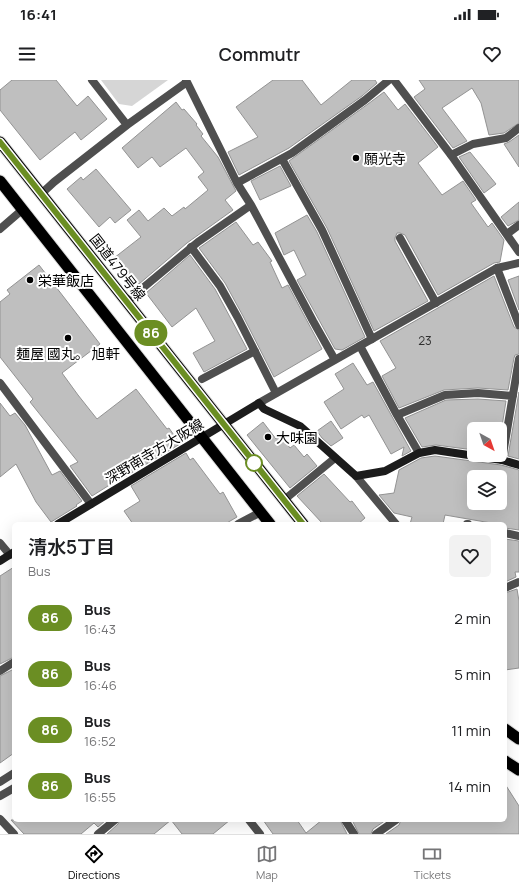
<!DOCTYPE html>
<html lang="en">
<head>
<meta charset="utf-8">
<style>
	body { margin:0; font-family:Manrope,"Noto Sans JP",sans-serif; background:#f2f2f2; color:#202124; height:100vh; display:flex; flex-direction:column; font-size:15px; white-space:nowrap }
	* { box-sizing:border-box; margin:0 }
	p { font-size:13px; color:#757577 }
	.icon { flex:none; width:22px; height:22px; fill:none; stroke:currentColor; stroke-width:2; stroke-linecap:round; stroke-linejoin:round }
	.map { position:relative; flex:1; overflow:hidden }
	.details { position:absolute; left:12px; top:442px; width:495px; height:300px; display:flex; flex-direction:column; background:#fff; border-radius:6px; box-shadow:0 4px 16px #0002 }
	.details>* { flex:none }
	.badge { padding:0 8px; border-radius:13px; font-size:14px; line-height:26px }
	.needle { width:26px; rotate:140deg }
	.fabs { position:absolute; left:467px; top:342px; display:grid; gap:8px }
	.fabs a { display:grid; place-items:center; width:40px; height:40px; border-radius:6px; background:#fff; box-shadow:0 4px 16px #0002; font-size:20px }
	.map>.badge { position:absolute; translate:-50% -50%; box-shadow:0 0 0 2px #fff }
	.round { display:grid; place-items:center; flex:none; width:42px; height:42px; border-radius:6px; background:#f2f2f2 }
	.overview { display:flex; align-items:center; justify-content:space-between; height:68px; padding:0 16px }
	h1 { font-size:19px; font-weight:600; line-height:30px }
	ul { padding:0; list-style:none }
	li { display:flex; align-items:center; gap:12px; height:56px; padding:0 16px }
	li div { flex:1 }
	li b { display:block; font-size:15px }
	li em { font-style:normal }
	li .badge { min-width:44px; font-weight:700; text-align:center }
	.status { display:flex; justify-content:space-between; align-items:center; height:28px; padding:0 20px; background:#fff; direction:ltr }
	.status svg { height:11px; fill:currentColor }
	header { display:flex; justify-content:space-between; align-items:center; height:52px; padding:0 16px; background:#fff; font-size:18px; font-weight:600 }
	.dock { display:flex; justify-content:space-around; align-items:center; height:56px; border-top:1px solid #e0e0e0; background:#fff; font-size:11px; color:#757577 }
	.dock a { display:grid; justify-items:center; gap:2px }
	.dock .current { color:#000 }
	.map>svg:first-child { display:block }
	.green { fill:#d6d6d6 }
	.building { fill:#bfbfbf; stroke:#939393; fill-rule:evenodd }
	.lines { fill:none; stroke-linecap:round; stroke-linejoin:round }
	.trunk-casing { stroke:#dbdbdb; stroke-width:13 }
	.service { stroke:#4f4f4f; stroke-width:8 }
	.minor { stroke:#4f4f4f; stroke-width:8 }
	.secondary { stroke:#1c1c1c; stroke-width:8 }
	.trunk { stroke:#000; stroke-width:11 }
	.line-casing { stroke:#fff; stroke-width:9 }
	.line { stroke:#6b8e23; stroke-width:6 }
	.poi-dot { fill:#000; stroke:#fff; stroke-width:1.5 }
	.stop-dot { fill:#fff; stroke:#6b8e23; stroke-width:2 }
	.labels { text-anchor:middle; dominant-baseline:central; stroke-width:4; stroke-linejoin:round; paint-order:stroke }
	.number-label { font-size:12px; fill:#303030 }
	.poi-label { font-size:14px; fill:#000; stroke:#fff; text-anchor:start }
	.street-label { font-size:14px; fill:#000; stroke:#fff }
</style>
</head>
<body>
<div class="status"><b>16:41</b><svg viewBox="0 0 49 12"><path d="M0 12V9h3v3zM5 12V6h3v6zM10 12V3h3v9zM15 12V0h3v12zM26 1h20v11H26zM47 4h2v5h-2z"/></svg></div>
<header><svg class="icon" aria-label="menu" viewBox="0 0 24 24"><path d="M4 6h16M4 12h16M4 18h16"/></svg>Commutr<svg class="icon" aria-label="heart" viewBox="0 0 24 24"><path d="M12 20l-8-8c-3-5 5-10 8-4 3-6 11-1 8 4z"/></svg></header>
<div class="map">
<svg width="519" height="754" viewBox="0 0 519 754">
	<rect width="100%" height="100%" fill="#fff"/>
	<path class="green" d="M101 0H168L132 26 119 24Z"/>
	<path class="building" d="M12 0H56L77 26 88 16 107 39 81 60 75 52 40 80 0 30V10Z
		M273 0H302L321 25 352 0H375L377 3 362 16 289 68 239 95 228 72 258 57 236 27Z
		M419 0H519V43L504 53 489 55 481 23 472 8 442 28 467 61 453 68 414 17 425 9Z
		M384 12 398 30 405 24 438 67 418 83 442 115 463 101 476 120 471 123 488 147 492 143 504 160 500 182 494 183 438 215 405 155 400 153H397L395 158V161L428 221 374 251 327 148 289 81 368 24Z
		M176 22 182 30 184 29 197 44 196 45 203 54 201 56 218 77 236 111 225 120 233 130 187 163 139 204 137 202 136 203 128 193 127 194 114 178 141 157 127 140 139 130 148 141 164 128 172 136 184 127 185 129 208 110 198 97 204 92 186 68 160 87 152 77 138 88 122 68Z
		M519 55V87L504 64 509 62Z
		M470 72 496 104 484 113 459 77Z
		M280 86 291 106 260 120 251 101Z
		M96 89 131 130 115 143 110 137 99 147 67 109 81 97 83 100Z
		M519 122V140L508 146 501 137Z
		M307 135 317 152 365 257 342 270 335 269 297 200 306 195 294 170 284 175 275 153Z
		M236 142 253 165 258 162 272 181 270 182 282 208 288 205 322 269 274 297 243 236 225 203 199 168Z
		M190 175 215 209 247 269 204 292 193 273 215 261 196 228 172 247 146 213Z
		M39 185 100 264 62 293 78 315 97 339 136 309 167 349 169 348 180 364 116 402V401L92 416 70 386 78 382 30 322 33 319 0 277V222L10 214 7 210Z
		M494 196 514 247 519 250V274L515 275 514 278 508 310 478 308 444 310 399 328 382 296 396 288 380 261Z
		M519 196V230L508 200Z
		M353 283 367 305 373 302 411 371 402 376 404 367 391 374 369 335 364 338 362 335 341 349 324 322 344 309 335 294Z
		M519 312V379L508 376Z
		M478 319 506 321 500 359V349H474V370L436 365 422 367 405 338 446 320Z
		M0 323 10 336 15 333 25 345 52 395 60 391 82 421 76 425 77 426 51 442 36 422 16 384 0 397Z
		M331 341 343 358 331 366 322 358 317 351Z
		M263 342 276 359 281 356 290 368 294 365 304 377 307 374 317 386 290 408 247 355Z
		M186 373 190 380 193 378 220 414 223 412 237 437 225 444H133L124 431 140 421 131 406Z
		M435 376 501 385 519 390V450L505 448V444H497L445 435 443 444H410L412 437 394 433 379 415 394 413 399 390 421 378ZM474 397H500V423H474Z
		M324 394 350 422 352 421 365 438 358 444H323L297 416Z
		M505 459 519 461V492H515L516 497 505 502Z
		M14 487V577L0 584V496Z
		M517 509 519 521V588L505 590V513Z
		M14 589V673L0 683V596Z
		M505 704 519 726V754H386L399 745 401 740H505Z
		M11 740H106L98 747 94 743 81 754H24Z
		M120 740H230L213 754H182L171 740 154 754H107L118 744Z
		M263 740H297L306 753 322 740H340L347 754H273Z
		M352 740H386L373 749 371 754H359Z"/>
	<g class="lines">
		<defs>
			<path id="trunk" d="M0 62 303 444
				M0 101 270 444
				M505 649 519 659
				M505 681 519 690"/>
		</defs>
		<use href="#trunk" class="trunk-casing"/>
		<path class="service" d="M451 75 473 64 506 58 519 48
			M282 79 322 150 372 259
			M400 158 436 223
			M191 167 220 206 238 238 276 313
			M497 188 519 245
			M360 266 397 335 419 373
			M202 299 255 271
			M397 335 445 315 478 313 513 316
			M502 380 519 279
			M467 444H468
			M505 453 519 456"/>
		<path class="minor" d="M92 0 127 45
			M186 0 237 103 251 125 313 241 335 280
			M394 0 451 75 519 172
			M237 103 292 73 365 20 389 0
			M41 114 54 102 127 45 187 2
			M0 149 22 130
			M507 154 519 145
			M126 222 198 162 251 125
			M0 303 91 424
			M259 323 497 188 519 183
			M356 396 396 444
			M284 420 335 378
			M238 444 261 432
			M0 463 10 475
			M505 508 519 502
			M0 591 14 582
			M0 702 14 693
			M0 716 14 708
			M0 739 14 754
			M249 740 260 754
			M345 740 354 754
			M98 754 115 740
			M376 754 396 740"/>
		<path class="secondary" d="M58 444 259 323 264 329 300 346 356 396 385 391 419 373 435 370 502 380 519 385
			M0 481 14 472"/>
		<use href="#trunk" class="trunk"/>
	</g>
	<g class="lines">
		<defs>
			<path id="line" d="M0 62 303 444"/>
		</defs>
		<use href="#line" class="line-casing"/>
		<use href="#line" class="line"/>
	</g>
	<g class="poi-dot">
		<circle cx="356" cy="78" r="4"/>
		<circle cx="30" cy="200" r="4"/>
		<circle cx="68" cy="258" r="4"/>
		<circle cx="268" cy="357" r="4"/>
	</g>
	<circle class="stop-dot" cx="254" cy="383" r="8"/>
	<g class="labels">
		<g class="number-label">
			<text x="425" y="260">23</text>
		</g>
		<g class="poi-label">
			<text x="364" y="78">願光寺</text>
			<text x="38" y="200">栄華飯店</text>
			<text x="68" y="273" text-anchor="middle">麺屋 國丸。 旭軒</text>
			<text x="276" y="357">大味園</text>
		</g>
		<g class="street-label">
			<text transform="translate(118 187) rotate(52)">国道479号線</text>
			<text transform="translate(154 371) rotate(-31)">深野南寺方大阪線</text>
		</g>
	</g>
</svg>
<div class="fabs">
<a><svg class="needle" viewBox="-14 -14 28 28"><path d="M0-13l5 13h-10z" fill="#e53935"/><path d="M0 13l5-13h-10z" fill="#757577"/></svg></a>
<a><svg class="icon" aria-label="layers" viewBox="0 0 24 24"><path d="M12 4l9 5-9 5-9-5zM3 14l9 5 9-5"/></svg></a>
</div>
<b class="badge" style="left:151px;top:253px;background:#6b8e23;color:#fff">86</b>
<section class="details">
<div class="overview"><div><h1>清水5丁目</h1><p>Bus</p></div><a class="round"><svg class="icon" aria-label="heart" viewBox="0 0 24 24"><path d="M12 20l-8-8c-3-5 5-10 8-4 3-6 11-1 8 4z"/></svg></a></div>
<ul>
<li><span class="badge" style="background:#6b8e23;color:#fff">86</span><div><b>Bus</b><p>16:43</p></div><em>2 min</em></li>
<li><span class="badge" style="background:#6b8e23;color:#fff">86</span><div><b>Bus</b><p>16:46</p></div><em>5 min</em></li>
<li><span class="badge" style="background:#6b8e23;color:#fff">86</span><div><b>Bus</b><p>16:52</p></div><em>11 min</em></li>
<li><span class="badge" style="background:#6b8e23;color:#fff">86</span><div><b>Bus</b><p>16:55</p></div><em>14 min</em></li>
</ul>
</section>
</div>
<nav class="dock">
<a class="current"><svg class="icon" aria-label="directions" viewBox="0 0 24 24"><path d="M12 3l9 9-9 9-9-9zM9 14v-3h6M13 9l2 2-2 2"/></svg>Directions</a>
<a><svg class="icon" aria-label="map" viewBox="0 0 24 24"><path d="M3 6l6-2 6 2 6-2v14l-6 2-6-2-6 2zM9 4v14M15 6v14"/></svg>Map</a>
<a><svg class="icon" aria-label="tickets" viewBox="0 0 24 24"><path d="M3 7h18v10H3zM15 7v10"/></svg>Tickets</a>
</nav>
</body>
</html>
